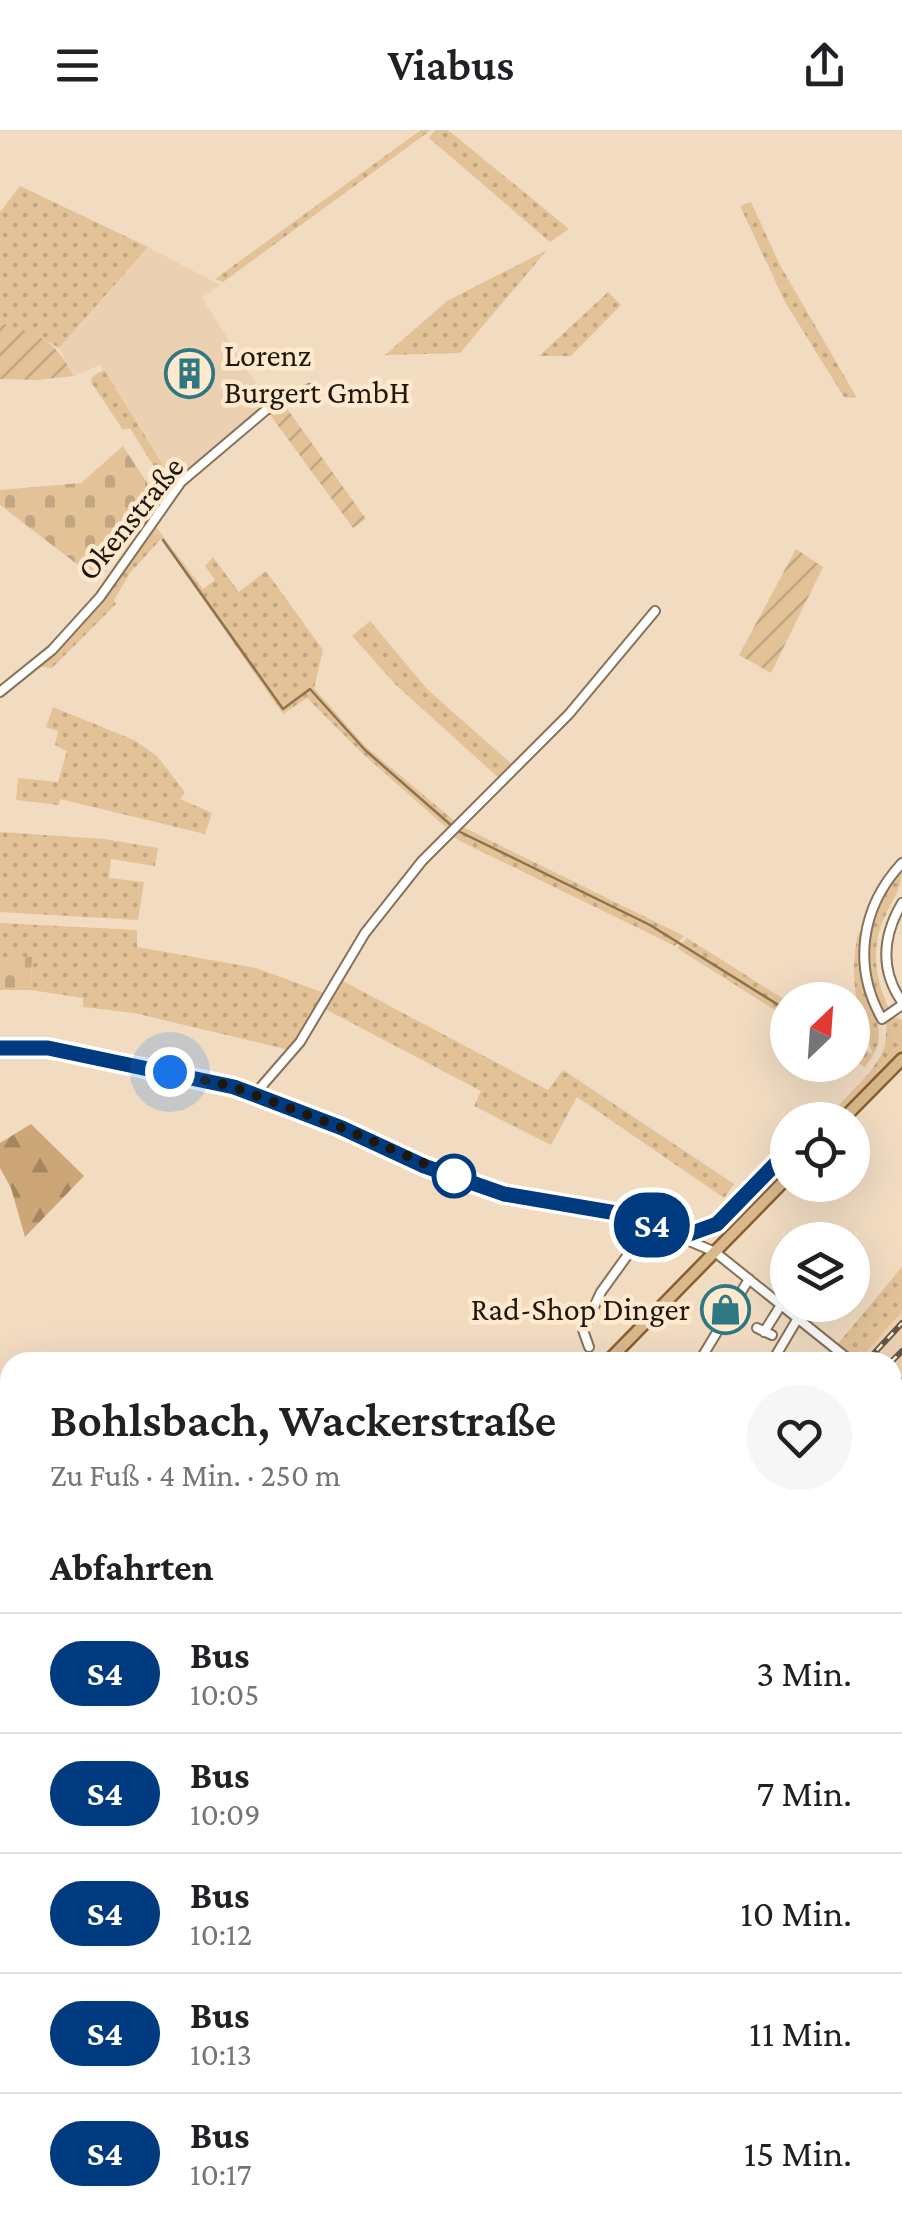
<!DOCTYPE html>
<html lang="de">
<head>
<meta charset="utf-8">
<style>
	body { margin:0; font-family:"Crimson Pro",serif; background:#f6f6f6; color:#202124; height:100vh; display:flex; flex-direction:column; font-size:38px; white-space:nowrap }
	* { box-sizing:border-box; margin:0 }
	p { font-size:32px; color:#757577 }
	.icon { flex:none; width:55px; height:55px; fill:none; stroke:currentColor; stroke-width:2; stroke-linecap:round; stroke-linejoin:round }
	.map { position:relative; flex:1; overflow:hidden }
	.side { position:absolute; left:0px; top:1222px; width:902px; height:882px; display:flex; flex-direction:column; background:#fff; border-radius:30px 30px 0 0; box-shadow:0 10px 40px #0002 }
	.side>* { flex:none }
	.badge { padding:0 20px; border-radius:32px; font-size:35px; line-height:65px }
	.needle { width:65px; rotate:25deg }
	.tools { position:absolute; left:770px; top:852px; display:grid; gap:20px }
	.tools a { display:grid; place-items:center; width:100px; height:100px; border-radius:50%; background:#fff; box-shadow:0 10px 40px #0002; font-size:50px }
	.you { position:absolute; width:50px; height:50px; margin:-25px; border:8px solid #fff; border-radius:50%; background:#1a73e8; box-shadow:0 0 0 15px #1a73e833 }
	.map>.badge { position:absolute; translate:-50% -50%; box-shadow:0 0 0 5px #fff }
	h2 { padding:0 50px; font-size:38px; line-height:90px }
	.round { display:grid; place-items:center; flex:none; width:105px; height:105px; border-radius:52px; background:#f6f6f6 }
	.head { display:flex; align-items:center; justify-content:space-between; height:170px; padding:0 50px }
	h1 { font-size:48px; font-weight:600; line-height:75px }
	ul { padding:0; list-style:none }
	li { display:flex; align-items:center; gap:30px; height:120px; padding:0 50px; border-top:2px solid #e0e0e0 }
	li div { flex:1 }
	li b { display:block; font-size:38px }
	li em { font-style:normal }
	li .badge { min-width:110px; font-weight:700; text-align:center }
	header { display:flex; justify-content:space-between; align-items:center; height:130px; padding:0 50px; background:#fff; font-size:45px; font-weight:600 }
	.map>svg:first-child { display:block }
	.built { fill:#ebd1b1 }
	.industrial { fill:url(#industrial-grid) }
	.grass { fill:url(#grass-dots) }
	.forest { fill:url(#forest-firs) }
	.cemetery { fill:url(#cemetery-stones) }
	.garden { fill:url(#garden-furrows) }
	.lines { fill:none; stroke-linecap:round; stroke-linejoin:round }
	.stream { stroke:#8f734f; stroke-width:2.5 }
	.minor-casing { stroke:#86735b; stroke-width:12 }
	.major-casing { stroke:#87612e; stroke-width:15 }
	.minor { stroke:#fff; stroke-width:8 }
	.major { stroke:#d9b88c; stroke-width:10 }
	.rail-casing { stroke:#615546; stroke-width:6 }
	.rail { stroke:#fee9cf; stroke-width:2.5; stroke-dasharray:8; stroke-linecap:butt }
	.line-casing { stroke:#fff; stroke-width:22 }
	.line { stroke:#003b80; stroke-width:15 }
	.walk { stroke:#1f170e; stroke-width:10; stroke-dasharray:0 18 }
	.stop-dot { fill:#fff; stroke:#003b80; stroke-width:5 }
	.labels { text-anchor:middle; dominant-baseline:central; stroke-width:9; stroke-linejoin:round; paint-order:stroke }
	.poi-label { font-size:32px; fill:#1f170e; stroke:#fee9cf; text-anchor:start }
	.street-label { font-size:32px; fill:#1f170e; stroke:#fee9cf }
</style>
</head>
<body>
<header><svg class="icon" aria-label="menu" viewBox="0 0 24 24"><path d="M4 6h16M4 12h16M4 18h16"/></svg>Viabus<svg class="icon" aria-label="share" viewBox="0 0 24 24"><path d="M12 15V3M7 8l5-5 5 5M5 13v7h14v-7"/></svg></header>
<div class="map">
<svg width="902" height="2103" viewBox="0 0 902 2103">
	<defs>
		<pattern id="industrial-grid" width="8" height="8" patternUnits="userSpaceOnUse" patternTransform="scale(2.5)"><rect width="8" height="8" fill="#ebd1b1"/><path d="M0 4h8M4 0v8" fill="none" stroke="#c9b397"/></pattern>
		<pattern id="grass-dots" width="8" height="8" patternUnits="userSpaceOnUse" patternTransform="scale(2.5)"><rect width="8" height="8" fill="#e3c298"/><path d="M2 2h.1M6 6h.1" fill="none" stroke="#c2a682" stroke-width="1.8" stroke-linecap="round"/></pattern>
		<pattern id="forest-firs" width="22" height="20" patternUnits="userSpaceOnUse" patternTransform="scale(2.5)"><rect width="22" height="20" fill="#cca677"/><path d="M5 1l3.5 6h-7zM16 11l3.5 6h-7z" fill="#a58660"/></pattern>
		<pattern id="cemetery-stones" width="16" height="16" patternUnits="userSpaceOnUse" patternTransform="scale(2.5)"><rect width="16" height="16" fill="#e3c298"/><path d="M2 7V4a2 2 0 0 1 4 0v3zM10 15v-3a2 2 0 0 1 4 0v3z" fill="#c2a682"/></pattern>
		<pattern id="garden-furrows" width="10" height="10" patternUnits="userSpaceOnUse" patternTransform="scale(2.5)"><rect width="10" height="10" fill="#e3c298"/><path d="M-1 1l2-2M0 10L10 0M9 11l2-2" fill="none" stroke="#c2a682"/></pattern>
	</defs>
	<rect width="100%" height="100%" fill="#f1dcc2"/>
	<path class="built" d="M148 117 220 155 202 168 270 275 175 354 100 235 74 246 59 218Z
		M902 1182V1470L893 1482 892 1232H856Z
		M10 2095H341L334 2103H2Z"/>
	<path class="industrial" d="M10 1869V2095L0 2103V1878Z"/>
	<path class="grass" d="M421 0H431L223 152 215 149Z
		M435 0H448L569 99 550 112 429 8Z
		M20 56 148 117 59 218 38 206 0 193V82Z
		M751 72 780 135 857 268 844 267 785 172 740 76Z
		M547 120 460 223 385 225 447 171Z
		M608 162 621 175 571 226H539Z
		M104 240 175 354 170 360 160 355 155 347 158 343 130 298 123 300 91 252 93 246Z
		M156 397 203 459 215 450 205 436 213 427 239 462 266 441 323 520 314 558 365 616 457 693 449 700 362 623 307 568 283 584 161 409 130 443 114 470 116 474 52 538 37 536 101 474Z
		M370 491 428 560 514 636 500 649 396 555 352 506Z
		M53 577 134 610 157 626 185 662 180 669 212 683 205 704 60 669 59 675 16 670 18 648 58 652 67 621 55 615 58 601 46 597Z
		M461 696 684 806 675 816 464 713 452 706Z
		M0 702 104 709 158 718 155 736 111 729 109 748 144 752 138 790 0 782Z
		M902 739C902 758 894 767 886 784 870 816 875 848 889 879L885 882 881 880C860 829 866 780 902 739Z
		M0 793 137 800V817L256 838 327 864 290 920 134 883 83 877V868L31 860 32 828 0 827Z
		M859 801C864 816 861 838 865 856 873 892 892 902 865 937L853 930 852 912 873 924C856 886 848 841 859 801Z
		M687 808 787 871V888L677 818Z
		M341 850 548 960 563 940 734 1054 724 1068 577 967 551 1015 474 976 481 961 325 879Z
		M894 887 902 890V923L836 990H825L870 942 880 927 885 916 887 892Z
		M902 1137V1182L857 1232 836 1216Z
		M0 1571 10 1580V1842L0 1851Z"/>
	<path class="forest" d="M31 994 84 1046 25 1107 11 1058 0 1038V1013Z"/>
	<path class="cemetery" d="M123 316 160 373 137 408 132 405 99 451 0 375V360L81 353Z
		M0 827H32L31 860H0Z"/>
	<path class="garden" d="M0 193C41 205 53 208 74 246L36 250 0 249Z
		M283 273 366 389 353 398 268 282Z
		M796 419 823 437 771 543 739 525Z"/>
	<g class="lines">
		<path class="stream" d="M163 410 283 579 310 559 365 620 452 696
			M458 701 650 795 788 881
			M852 923 861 928
			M0 1566 10 1576
			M892 2042 902 2046"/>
		<defs>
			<path id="minor" d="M0 562 52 520 100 467 181 352 266 280 310 259
				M902 733C861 777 852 836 882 889L902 875
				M902 773C882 807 880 840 902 872
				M0 918 47 919 233 957 342 998 424 1035 505 1064 629 1085 715 1122 847 1228
				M254 965 300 912 365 803 422 731 569 584 655 481
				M757 1198 772 1205
				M764 1202 781 1175
				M589 1217 583 1200 601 1162 650 1094
				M699 1232 749 1149
				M772 1232 798 1188
				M0 1472 10 1461
				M0 1489 10 1494
				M892 1568 902 1561
				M363 2103 370 2095"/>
			<path id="major" d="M842 990 902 929
				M607 1232 788 1047
				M0 1865 10 1855"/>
		</defs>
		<use href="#minor" class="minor-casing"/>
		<use href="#major" class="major-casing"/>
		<use href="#minor" class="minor"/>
		<use href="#major" class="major"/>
		<defs>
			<path id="rail" d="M866 1232 902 1193
				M891 1232 902 1221
				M892 1260 902 1250
				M892 1473 902 1462
				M21 2103 28 2095
				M41 2103 49 2095
				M63 2103 71 2095
				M83 2103 91 2095
				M319 2103 327 2095"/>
		</defs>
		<use href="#rail" class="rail-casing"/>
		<use href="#rail" class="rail"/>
	</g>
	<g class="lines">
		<defs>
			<path id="line" d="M0 918H48L234 957 342 998 424 1036 504 1064 628 1085 684 1106 717 1094 788 1021"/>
		</defs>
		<use href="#line" class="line-casing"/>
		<use href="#line" class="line"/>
		<path class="walk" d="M170 942 234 957 342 998 454 1046"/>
	</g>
	<defs>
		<symbol id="building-ring" viewBox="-11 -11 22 22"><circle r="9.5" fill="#fee9cf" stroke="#2f7781" stroke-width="1.5"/><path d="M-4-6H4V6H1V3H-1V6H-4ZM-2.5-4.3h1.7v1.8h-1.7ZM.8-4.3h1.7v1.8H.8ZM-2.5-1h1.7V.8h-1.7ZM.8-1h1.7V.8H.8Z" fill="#2f7781"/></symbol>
		<symbol id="shop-ring" viewBox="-11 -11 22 22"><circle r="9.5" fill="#fee9cf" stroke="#2f7781" stroke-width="1.5"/><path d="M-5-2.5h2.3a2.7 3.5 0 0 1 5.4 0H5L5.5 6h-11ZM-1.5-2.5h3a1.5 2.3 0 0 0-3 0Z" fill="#2f7781"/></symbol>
	</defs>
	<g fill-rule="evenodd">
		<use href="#building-ring" x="162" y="216" width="55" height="55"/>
		<use href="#shop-ring" x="698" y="1152" width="55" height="55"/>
	</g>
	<circle class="stop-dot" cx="454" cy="1046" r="20"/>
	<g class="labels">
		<g class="poi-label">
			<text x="224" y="225">Lorenz<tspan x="224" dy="37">Burgert GmbH</tspan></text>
			<text x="690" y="1179" text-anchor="end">Rad-Shop Dinger</text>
		</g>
		<g class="street-label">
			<text transform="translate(130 388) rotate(-51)">Okenstraße</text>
		</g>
	</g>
</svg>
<div class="tools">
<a><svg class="needle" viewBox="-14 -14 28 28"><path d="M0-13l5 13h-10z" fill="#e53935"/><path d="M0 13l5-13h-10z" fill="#757577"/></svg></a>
<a><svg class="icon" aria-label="locate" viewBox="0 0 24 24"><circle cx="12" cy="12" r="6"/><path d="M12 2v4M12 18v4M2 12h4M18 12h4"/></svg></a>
<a><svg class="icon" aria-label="layers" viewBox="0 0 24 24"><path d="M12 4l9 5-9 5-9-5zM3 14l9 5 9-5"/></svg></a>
</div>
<div class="you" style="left:170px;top:942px"></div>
<b class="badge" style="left:652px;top:1095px;background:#003b80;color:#fff">S4</b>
<section class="side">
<div class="head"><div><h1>Bohlsbach, Wackerstraße</h1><p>Zu Fuß · 4 Min. · 250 m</p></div><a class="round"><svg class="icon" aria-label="heart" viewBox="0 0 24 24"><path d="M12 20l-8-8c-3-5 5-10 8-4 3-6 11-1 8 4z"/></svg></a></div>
<h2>Abfahrten</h2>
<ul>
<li><span class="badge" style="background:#003b80;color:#fff">S4</span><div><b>Bus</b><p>10:05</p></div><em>3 Min.</em></li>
<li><span class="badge" style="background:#003b80;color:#fff">S4</span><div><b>Bus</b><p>10:09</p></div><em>7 Min.</em></li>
<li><span class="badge" style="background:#003b80;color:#fff">S4</span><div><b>Bus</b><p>10:12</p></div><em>10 Min.</em></li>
<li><span class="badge" style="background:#003b80;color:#fff">S4</span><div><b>Bus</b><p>10:13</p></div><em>11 Min.</em></li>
<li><span class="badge" style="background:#003b80;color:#fff">S4</span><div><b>Bus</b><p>10:17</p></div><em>15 Min.</em></li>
</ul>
</section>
</div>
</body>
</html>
